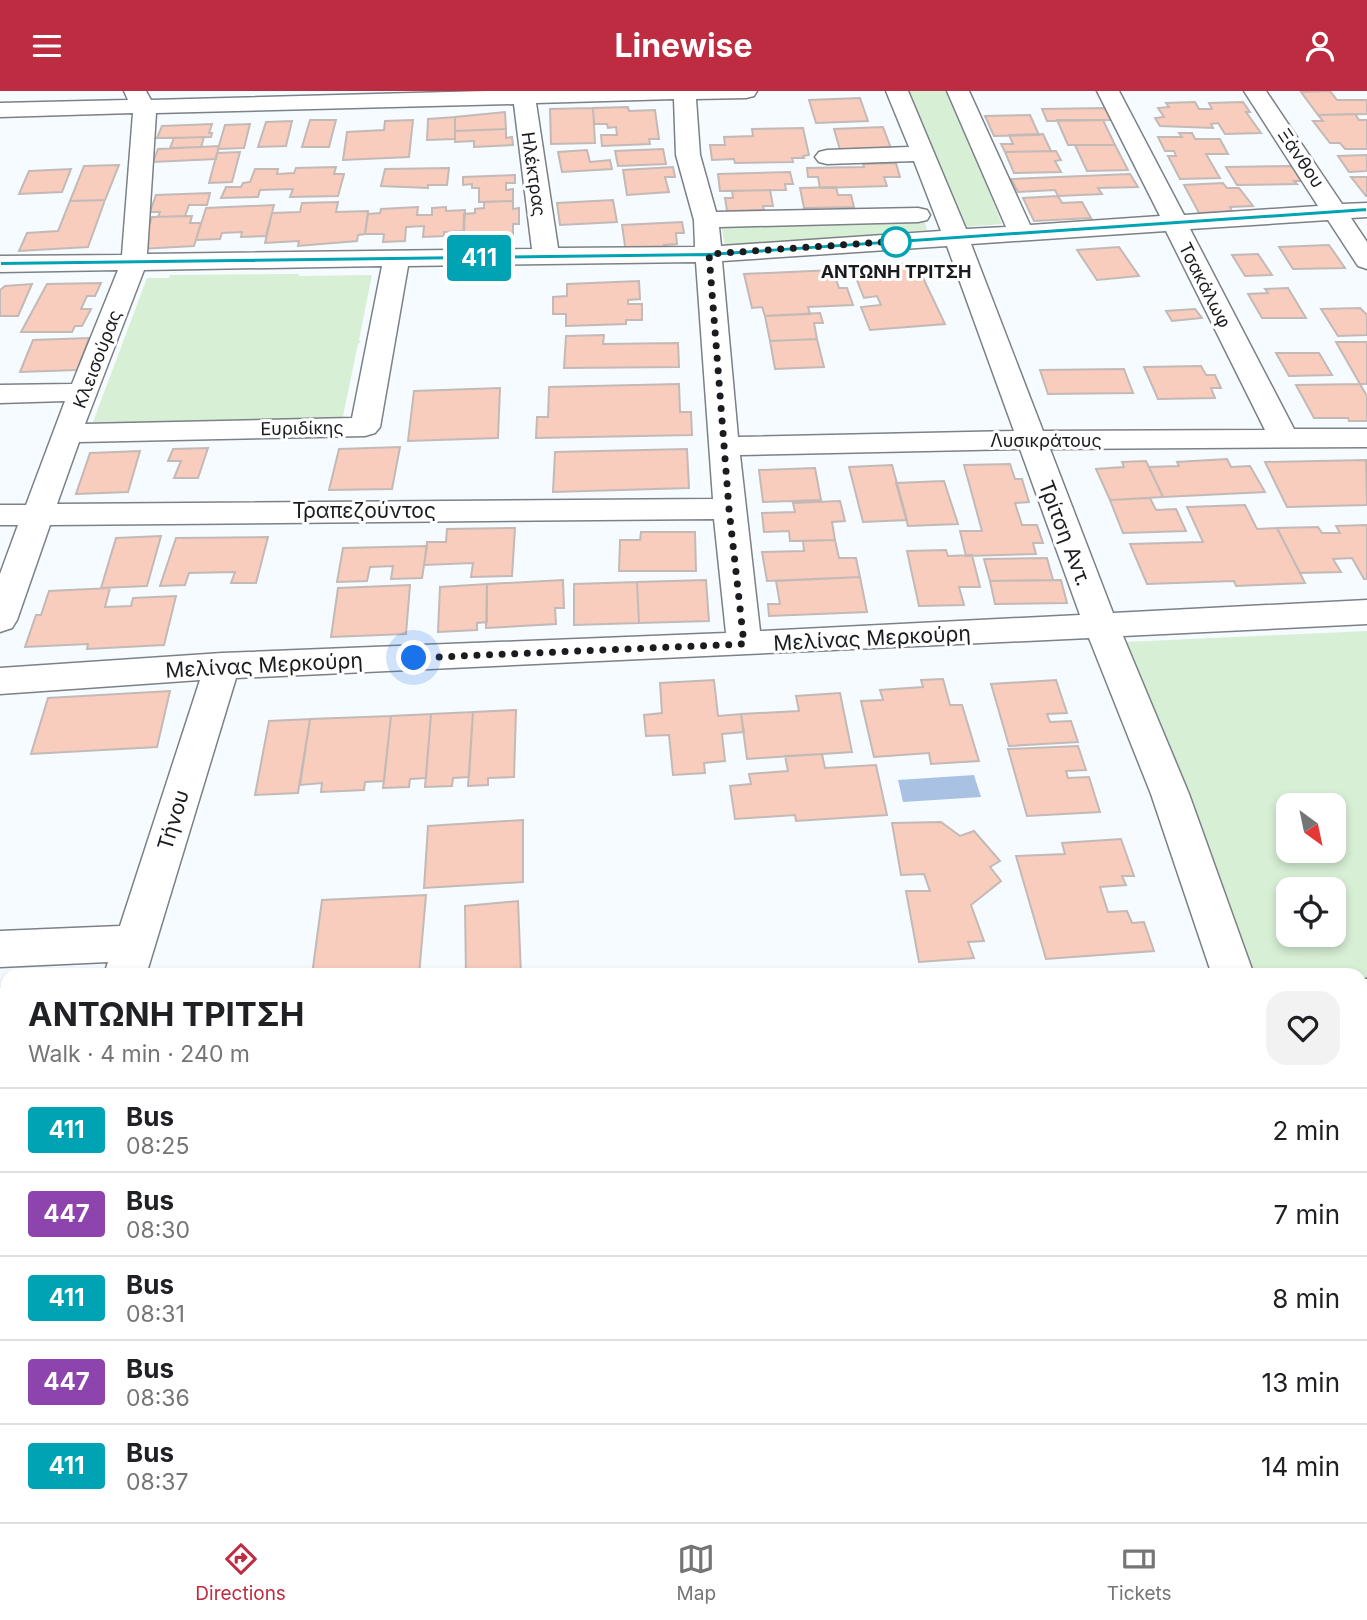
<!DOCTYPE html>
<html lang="en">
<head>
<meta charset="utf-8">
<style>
	body { margin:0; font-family:Inter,sans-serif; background:#f2f2f2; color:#202124; height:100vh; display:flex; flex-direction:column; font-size:26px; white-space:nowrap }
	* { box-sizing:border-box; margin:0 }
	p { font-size:23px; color:#757577 }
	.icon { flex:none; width:38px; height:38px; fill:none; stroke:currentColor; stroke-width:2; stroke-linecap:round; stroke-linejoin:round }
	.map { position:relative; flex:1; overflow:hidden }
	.drawer { position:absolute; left:0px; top:877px; width:1368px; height:555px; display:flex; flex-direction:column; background:#fff; border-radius:21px 21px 0 0; box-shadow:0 4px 10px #0003 }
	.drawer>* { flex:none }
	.badge { padding:0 14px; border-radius:5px; font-size:24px; line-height:46px }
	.needle { width:46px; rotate:147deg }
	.buttons { position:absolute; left:1276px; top:702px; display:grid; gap:14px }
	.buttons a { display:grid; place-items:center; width:70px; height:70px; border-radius:14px; background:#fff; box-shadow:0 4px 10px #0003; font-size:35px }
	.you { position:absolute; width:35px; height:35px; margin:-18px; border:5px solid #fff; border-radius:50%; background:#1a73e8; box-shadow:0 0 0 10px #1a73e833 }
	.map>.badge { position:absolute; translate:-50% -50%; box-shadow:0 0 0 4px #fff }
	.round { display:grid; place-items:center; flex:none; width:74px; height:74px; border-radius:21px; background:#f2f2f2 }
	.head { display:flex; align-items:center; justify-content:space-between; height:119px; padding:0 28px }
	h1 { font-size:33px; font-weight:700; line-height:52px }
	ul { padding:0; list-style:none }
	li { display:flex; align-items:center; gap:21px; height:84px; padding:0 28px; border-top:2px solid #e0e0e0 }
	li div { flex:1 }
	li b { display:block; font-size:26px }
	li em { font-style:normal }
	li .badge { min-width:77px; font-weight:700; text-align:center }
	header { display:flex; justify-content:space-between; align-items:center; height:91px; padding:0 28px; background:#bd2c40; color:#fff; font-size:32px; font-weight:700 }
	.dock { display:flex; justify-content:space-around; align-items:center; height:98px; border-top:2px solid #e0e0e0; background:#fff; font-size:19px; color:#757577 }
	.dock a { display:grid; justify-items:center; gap:4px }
	.dock .selected { color:#bd2c40 }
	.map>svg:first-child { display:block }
	.green { fill:#d7efd5; fill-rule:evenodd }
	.water { fill:#a9c1e2 }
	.building { fill:#f8cdbd; stroke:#c3b9b6; stroke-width:2 }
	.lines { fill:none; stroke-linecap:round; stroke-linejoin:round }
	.minor-casing { stroke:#7b8187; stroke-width:3 }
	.minor { fill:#fff; fill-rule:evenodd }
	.line { fill:#00a3b4; stroke:#fff; stroke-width:2 }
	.walk { stroke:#1a1c1f; stroke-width:7; stroke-dasharray:0 12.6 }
	.stop-dot { fill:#fff; stroke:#00a3b4; stroke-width:3.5 }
	.labels { text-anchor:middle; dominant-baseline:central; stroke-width:6; stroke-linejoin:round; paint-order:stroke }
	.far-street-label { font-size:18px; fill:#1a1c1f; stroke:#fff }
	.far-stop-label { font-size:18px; font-weight:bold; fill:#1a1c1f; stroke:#fff }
	.street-label { font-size:21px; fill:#1a1c1f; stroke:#fff }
</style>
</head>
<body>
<header><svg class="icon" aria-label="menu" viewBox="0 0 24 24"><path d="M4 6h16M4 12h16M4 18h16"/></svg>Linewise<svg class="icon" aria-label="person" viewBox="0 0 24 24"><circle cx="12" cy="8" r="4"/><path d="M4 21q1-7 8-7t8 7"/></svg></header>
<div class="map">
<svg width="1367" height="1431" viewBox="0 0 1367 1431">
	<rect width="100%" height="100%" fill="#f6fbff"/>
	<path class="green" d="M909 0H949L1002 133 965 136Z
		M924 128 927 139 725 155 721 133Z
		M299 183V185L372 184 359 249 361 251 358 253 342 330 91 336 147 187H169L170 184Z
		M1367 540V891H1362V884H1254L1192 715 1126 551ZM1288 714H1334V760H1288ZM1288 798H1334V844H1288Z"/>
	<path class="water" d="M974 684 981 706 903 711 898 689Z"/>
	<path class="building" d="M1330 0 1337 9H1367V23L1318 24 1301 1Z
		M860 7 868 30 816 32 809 9Z
		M1195 11 1199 18H1212L1209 12 1243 11 1250 21H1246L1261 42 1225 43 1218 32 1211 33 1213 37 1160 35 1155 27 1164 26 1158 17 1169 16 1166 12Z
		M628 16 629 20 655 19 659 48H649L650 53 602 55 601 44H617L616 36 608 37 607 33H594L593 17Z
		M593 17 595 52 551 53 550 18Z
		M1107 17 1113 29 1047 30 1042 18Z
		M505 21 506 38 455 40V26Z
		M1355 23 1359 29H1367V58H1345L1340 52H1330L1313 30H1323L1318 24Z
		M1030 24 1039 44 994 45 985 25Z
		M455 26V48L427 49 428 28Z
		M310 29H336L329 56H302Z
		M413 29 409 66 343 69 347 41 384 39 385 30Z
		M1057 29H1103L1115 54H1068Z
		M292 30 286 55 258 56 266 31Z
		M212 33 209 42H212L211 46 157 47 162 35Z
		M250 33 244 57 218 58 225 34Z
		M883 36 892 60 841 62 834 38Z
		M803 37 809 64 803 65 804 67H792L793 71 735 72 734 68 712 69 710 54H725L724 46 753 45 752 38Z
		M506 38V47L512 46 513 54 474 56V50L455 51V40Z
		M1179 42H1192L1195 48H1220L1228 63H1206L1220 87 1180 88 1168 65H1176L1174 60H1165L1158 46H1182Z
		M1043 43 1051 60 1005 61 1001 53H1013L1009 44Z
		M204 46 201 56 170 57 174 47Z
		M1075 54H1115L1128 79 1087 80Z
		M219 55 216 68 153 71 158 58Z
		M663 58 666 73 618 75 615 60Z
		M587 59 590 71 610 69 612 78 562 81 558 61Z
		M1056 60 1061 69 1055 70 1061 81 1014 82 1005 61Z
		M240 61 232 91 209 92 217 62Z
		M1367 64V80L1349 81 1338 65Z
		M896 72 900 86H884L887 95 820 97 818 86H808L807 77 864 76 863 73Z
		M119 74 105 109 70 110 84 75Z
		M1294 75 1304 90H1294L1297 93 1237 94 1226 76Z
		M336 76 334 83H344L338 105 290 106 293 98 260 99 258 106 221 107 226 96H241L243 92 250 91 255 78H278L277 83 294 82 296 77Z
		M673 76 675 86H665L669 101 627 104 623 79Z
		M449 77 447 94H428V97L381 95 385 78Z
		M71 78 62 101 19 103 29 80Z
		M790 81 793 93H785L786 99 720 100 718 83Z
		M1130 83 1138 96 1098 97 1102 103 1058 105 1055 99 1018 101 1011 88Z
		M515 84V92H506V99L513 98V110L479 111V97H472V93L463 94V86Z
		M1351 86H1367V105H1366Z
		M1223 92 1227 97H1239L1253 115 1230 116 1232 120 1199 122 1184 94Z
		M836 96 838 104H851L854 116 804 117 800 97Z
		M770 99 773 115H763L764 119 727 120 725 107H733L732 100Z
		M210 102 207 114H189L185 125 158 126 160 121H150L156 104Z
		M1058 105 1062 112 1082 111 1091 127 1034 130 1023 107Z
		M105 109 88 156 19 160 27 142 58 140 70 110Z
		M613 109 617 131 560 134 557 112Z
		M513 110V118L519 117V133H513V150L463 149 464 123 475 122V118L484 117V111Z
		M338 111 336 121 368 120 365 143 358 144 357 150 298 155 299 150 265 152 272 122 300 121 302 112Z
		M274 114 266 145 241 146 242 141 222 142 220 148 196 149 206 117Z
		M418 116 417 124H432V117L446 116V120L465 119 464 140 444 141V145L423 146 424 135 406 136 405 150 383 151 384 143H365L368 123 380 122 381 118Z
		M192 125 190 132H201L194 155 141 158 152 126Z
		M682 131 684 142H676L677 153 664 154 665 159 626 162 622 134Z
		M1329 154 1345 177 1293 178 1279 156Z
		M1119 156 1139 185 1097 189 1077 159Z
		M1258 163 1272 184 1245 185 1232 164Z
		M916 172 945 233 870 239 861 216 881 214 877 205 864 207 854 182 888 179 886 174Z
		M833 179 839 197H847L853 214 808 216 810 223 765 225 762 216 752 217 744 183Z
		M639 190 640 208 628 209V213H642V229H626V233L566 235V223H553V206L567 205V193Z
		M101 192 95 205H87L81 218H91L82 235H75L72 241H21L47 193Z
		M32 193 18 225H0V199L5 195Z
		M1288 197 1306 227H1262L1248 203 1268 202 1265 198Z
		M1360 217 1367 224V244L1338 245 1321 218Z
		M1195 218 1202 227 1172 230 1166 220Z
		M820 222 823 232H814L817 248 770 250 765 225Z
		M604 244 603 253 678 252 679 276 564 277 566 245Z
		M89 247 77 279 20 281 33 249Z
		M817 248 824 276 775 278 770 250Z
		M1336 251H1367V293H1360Z
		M1276 262H1319L1332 284 1289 285Z
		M1201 275 1206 284H1215L1221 297H1211L1215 307 1158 308 1144 276Z
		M1124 278 1133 302 1048 303 1040 279Z
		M679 293 680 321H691L692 344 536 347 537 326H548L549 296Z
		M1360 293 1367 305V330H1349L1348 327H1314L1296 294Z
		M500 297 498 347 408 350 414 300Z
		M400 356 392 398 329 399 339 358Z
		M208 357 198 387H174L181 370H168L173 358Z
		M687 358 689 397 553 401 555 361Z
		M140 360 128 401 76 403 90 362Z
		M1227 368 1231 376 1250 375 1265 401 1163 406 1149 376 1179 375 1177 371Z
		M1366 369 1367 414 1287 416 1265 371Z
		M1146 370 1163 406 1110 409 1096 378 1124 376 1122 371Z
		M1010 373 1015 388H1022L1029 411 1015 412 1022 434H1037L1043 452H1033L1036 463 966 465 960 440H982L964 374Z
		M892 374 907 429 863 431 849 376Z
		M815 377 821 409 763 411 759 379Z
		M944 390 958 433 908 435 896 392Z
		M1150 407 1156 419 1176 418 1186 440 1123 442 1110 409Z
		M840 410 845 430 832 431 835 449 790 450 789 440 764 441 762 422 795 421 793 412Z
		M1245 414 1257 438 1277 437 1305 492 1236 495 1234 490 1147 493 1130 453 1203 451 1187 416Z
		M1367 434V488H1364L1352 467 1333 468 1341 481 1300 482 1277 437 1318 436 1322 442H1340L1336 435Z
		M515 437 512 485 471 486 473 472 424 474 427 451H446L447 438Z
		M641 441H695L696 480H619L620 449H640Z
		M161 445 147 495 101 497 116 447Z
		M268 446 256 492H231L235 481 189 482 185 494 160 495 176 447Z
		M835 449 839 467H856L860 486 767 490 762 461 804 460 803 450Z
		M427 455 422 487 391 488 393 475 370 476 367 490 337 491 343 457Z
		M946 459 948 465 972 464 980 496H959L964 514 919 515 907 460Z
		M1047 467 1053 489 990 490 984 468Z
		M860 486 867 521 769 525 768 513H780L776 490Z
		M563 489 564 517H555L556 533 486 537 487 493Z
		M706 489 709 530 639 532 637 491Z
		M1061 489 1067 512 995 513 990 490Z
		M637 491 639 532 574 534V493Z
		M487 493V531L477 532V539L438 541 440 496Z
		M410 494 406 543 331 546 338 497Z
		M110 497 105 516 131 515 133 507 176 505 164 554 87 558 88 553 25 556 36 524H41L49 500Z
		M943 588 950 614H962L979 670 931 673 929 662 874 666 861 610 883 609 880 599 923 596 921 589Z
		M714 589 718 625 741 623 744 641 722 643 725 670 704 672 705 682 673 684 669 644 646 645 644 624 662 622 660 592Z
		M1056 589 1067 622 1047 623 1050 631 1071 630 1078 651 1009 655 991 593Z
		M170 600 157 656 31 663 48 607Z
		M840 602 852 661 747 668 741 623 799 620 796 605Z
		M516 619 514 686 488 687V694L468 695 473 621Z
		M473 621 469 686 453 687 452 695 425 696 431 623Z
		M431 623 426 687 410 688 409 696 383 697 391 625Z
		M391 625 384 690 365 691 364 699 321 701 322 692 300 694 310 628Z
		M310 628 298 702 255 704 269 630Z
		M1078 655 1086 679 1066 680 1068 687 1089 686 1100 721 1027 725 1008 658Z
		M822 663 825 677 876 674 887 724 796 730 795 724 735 728 730 695 751 693 749 683 788 680 785 665Z
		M523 729V791L424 797 428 735Z
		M941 731 960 745 974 740 1000 770 990 776 1001 790 971 814 984 850 968 851 974 867 919 871 906 800H930L924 783 901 784 892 732Z
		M1121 748 1134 785H1122L1126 794 1100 796 1108 821 1127 820 1132 832 1144 831 1154 860 1046 868 1016 765 1065 763 1062 752Z
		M426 804 419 884H312L322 809Z
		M518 810 521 884H466L465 815Z
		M0 895H7V984H0Z
		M1362 964H1367V1031H1362Z
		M0 984H7V1093L6 1096H0Z
		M162 1424H204L203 1431H161Z
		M244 1424H305L304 1431H243Z
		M455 1424H694L695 1431H455Z
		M850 1424H947L948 1431H851Z"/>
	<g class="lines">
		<defs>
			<path id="minor" d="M124 0H146L151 9 487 0H757L754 5 746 7 696 8 700 64 716 121 918 117 927 119 930 124 927 129 918 131 719 136 721 155 941 140 914 70 827 73 819 71 815 66 819 61 827 59 909 56 886 0H908L966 138 1006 136 947 0H969L1030 134 1160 125 1097 0H1119L1184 124 1318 115 1244 0H1266L1342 113 1367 112V126L1351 127 1367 151V178L1358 175 1328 129 1190 138 1294 338H1367V356L1050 358 1113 522 1367 509V533L1123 545 1189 703 1254 884H1212L1151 703 1089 547 236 587 146 884H104L108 871 0 876V840L120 835 200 589 0 603V577L222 562 726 542 714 428 50 434 17 529 12 537 0 541V483L18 434H0V414H26L65 310 0 312V294L72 293 118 179 0 181V165L122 164 133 22 0 26V12L128 9ZM674 8 676 64 694 129 695 156 558 157 536 12ZM514 13 532 158 147 163 156 22ZM1166 140 1265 339 1043 340 971 153ZM947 155 1014 340 738 346 722 170ZM696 171 713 408 57 413 79 351 365 345 375 342 380 336 408 175ZM382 175 352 327 85 333 144 179ZM1020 358 1080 524 760 540 740 364Z
				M1362 888H1367V926L1362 925Z
				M1362 1174 1367 1176V1239L1362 1237Z
				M0 1213H7V1263H0Z
				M7 1277V1350L0 1353V1280Z"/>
		</defs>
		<use href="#minor" class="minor-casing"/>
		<use href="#minor" class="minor"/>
	</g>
	<path class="line" d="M1367 116V121L709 166 0 175V170L709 161Z"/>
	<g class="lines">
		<path class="walk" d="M414 567 744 553 729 418 709 163 899 150 896 151"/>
	</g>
	<circle class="stop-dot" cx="896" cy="151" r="14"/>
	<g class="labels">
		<g class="far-street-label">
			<text transform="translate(1301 67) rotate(56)">Ξάνθου</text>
			<text transform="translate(534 83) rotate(82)">Ηλέκτρας</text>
			<text transform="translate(1205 194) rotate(63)">Τσακάλωφ</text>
			<text transform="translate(97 268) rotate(-69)">Κλεισούρας</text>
			<text transform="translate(302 337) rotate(-1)">Ευριδίκης</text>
			<text x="1046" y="349">Λυσικράτους</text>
		</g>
		<g class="far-stop-label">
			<text x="896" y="180">ΑΝΤΩΝΗ ΤΡΙΤΣΗ</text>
		</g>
		<g class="street-label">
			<text x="364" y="419">Τραπεζούντος</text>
			<text transform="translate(1065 442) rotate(69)">Τρίτση Αντ.</text>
			<text transform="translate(872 547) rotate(-3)">Μελίνας Μερκούρη</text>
			<text transform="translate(264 574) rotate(-3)">Μελίνας Μερκούρη</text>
			<text transform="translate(173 729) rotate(-73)">Τήνου</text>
		</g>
	</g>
</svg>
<div class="buttons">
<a><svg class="needle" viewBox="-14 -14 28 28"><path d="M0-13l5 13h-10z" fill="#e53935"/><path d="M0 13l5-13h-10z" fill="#757577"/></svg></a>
<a><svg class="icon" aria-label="locate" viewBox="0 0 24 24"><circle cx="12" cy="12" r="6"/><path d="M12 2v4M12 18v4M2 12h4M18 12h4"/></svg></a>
</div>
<div class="you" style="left:414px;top:567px"></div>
<b class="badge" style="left:479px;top:167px;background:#00a3b4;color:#fff">411</b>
<section class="drawer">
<div class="head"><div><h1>ΑΝΤΩΝΗ ΤΡΙΤΣΗ</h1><p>Walk · 4 min · 240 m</p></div><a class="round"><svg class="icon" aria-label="heart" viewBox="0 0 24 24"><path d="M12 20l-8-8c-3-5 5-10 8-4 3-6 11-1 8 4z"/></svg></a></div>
<ul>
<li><span class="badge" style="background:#00a3b4;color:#fff">411</span><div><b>Bus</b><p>08:25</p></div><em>2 min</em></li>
<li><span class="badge" style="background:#8e44ad;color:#fff">447</span><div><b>Bus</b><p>08:30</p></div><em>7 min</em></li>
<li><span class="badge" style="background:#00a3b4;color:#fff">411</span><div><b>Bus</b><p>08:31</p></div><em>8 min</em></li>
<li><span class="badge" style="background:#8e44ad;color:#fff">447</span><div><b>Bus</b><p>08:36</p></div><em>13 min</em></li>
<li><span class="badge" style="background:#00a3b4;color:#fff">411</span><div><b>Bus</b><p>08:37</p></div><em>14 min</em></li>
</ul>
</section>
</div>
<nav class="dock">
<a class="selected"><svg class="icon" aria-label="directions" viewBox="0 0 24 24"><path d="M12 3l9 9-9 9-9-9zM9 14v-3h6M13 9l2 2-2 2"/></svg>Directions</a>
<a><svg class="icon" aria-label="map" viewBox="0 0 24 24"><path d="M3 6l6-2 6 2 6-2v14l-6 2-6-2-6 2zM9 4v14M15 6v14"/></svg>Map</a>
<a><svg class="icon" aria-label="tickets" viewBox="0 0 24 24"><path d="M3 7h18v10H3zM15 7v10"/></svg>Tickets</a>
</nav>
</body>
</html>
